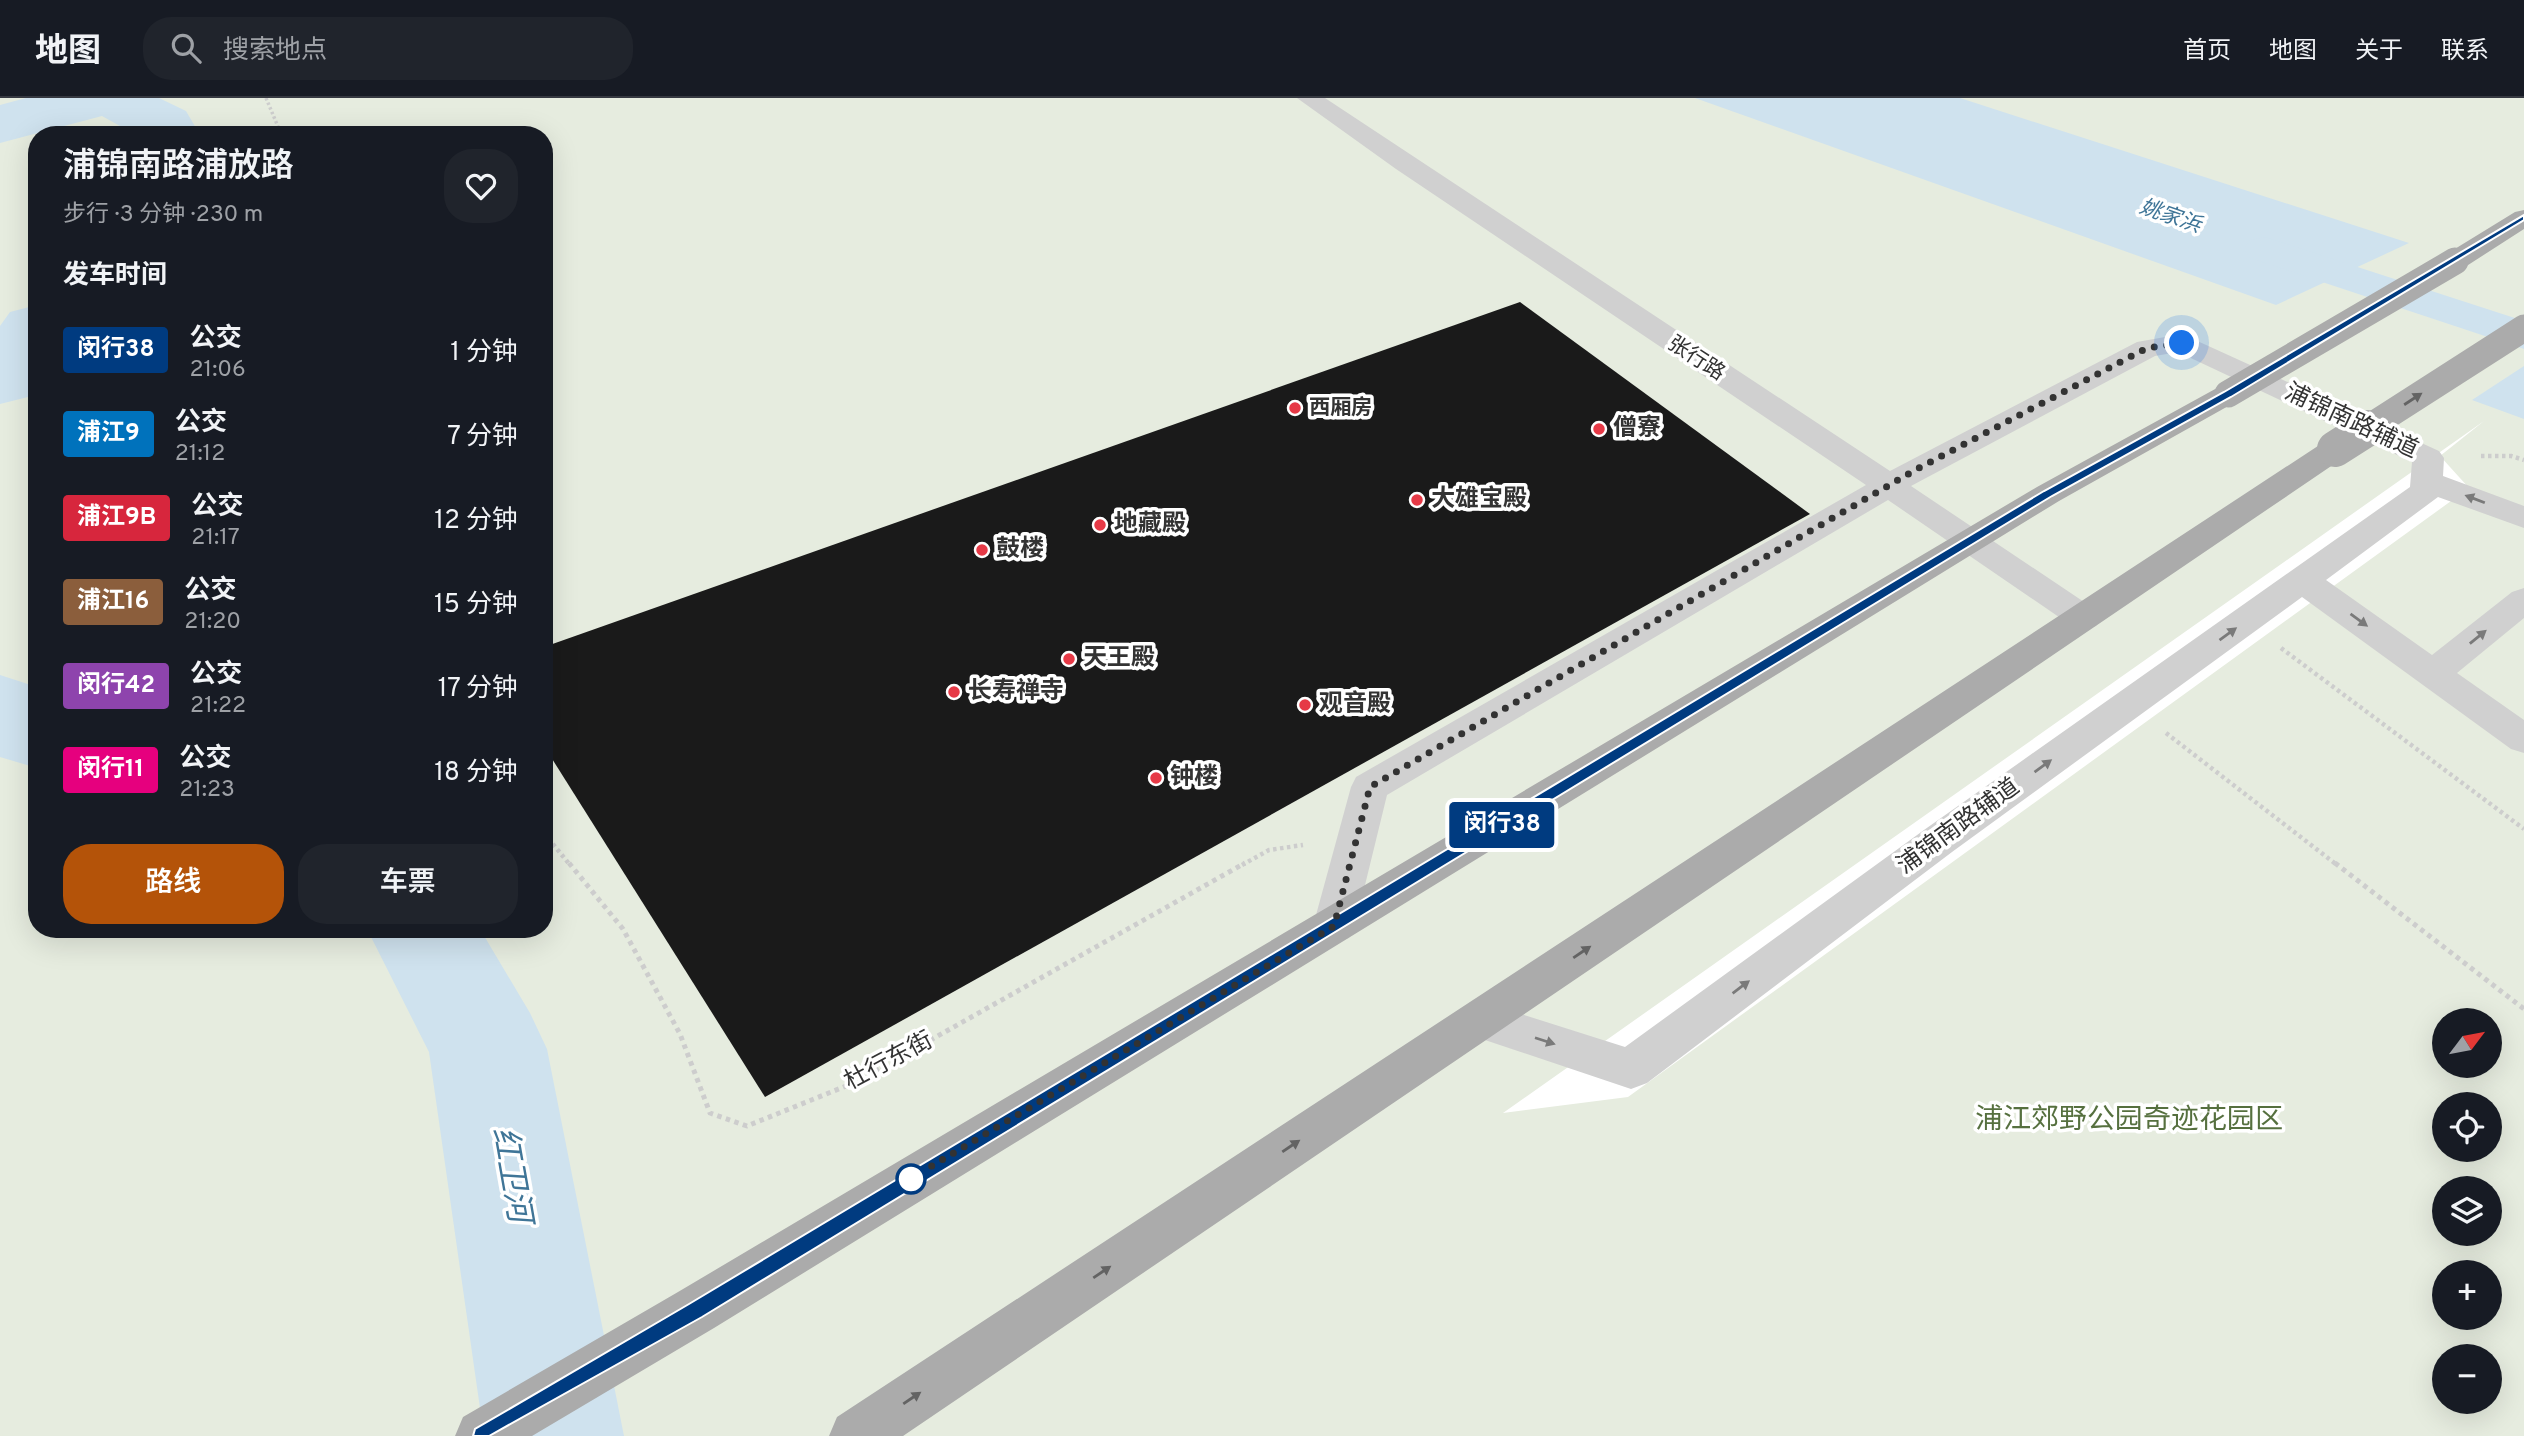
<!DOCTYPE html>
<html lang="zh">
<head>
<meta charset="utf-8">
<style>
	body { margin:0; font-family:Overpass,"Noto Sans SC",sans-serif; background:#20242c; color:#f1f3f6; height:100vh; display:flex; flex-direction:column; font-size:26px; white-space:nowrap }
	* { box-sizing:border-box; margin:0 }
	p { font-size:23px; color:#9ea1a6 }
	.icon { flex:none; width:38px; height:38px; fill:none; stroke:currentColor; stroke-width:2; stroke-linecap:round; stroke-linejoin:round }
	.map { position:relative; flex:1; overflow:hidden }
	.drawer { position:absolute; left:28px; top:28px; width:525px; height:812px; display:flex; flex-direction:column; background:#171b24; border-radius:28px; box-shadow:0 7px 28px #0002 }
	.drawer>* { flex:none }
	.badge { padding:0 14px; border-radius:5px; font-size:24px; line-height:46px }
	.needle { width:46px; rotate:58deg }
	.fabs { position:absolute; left:2432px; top:910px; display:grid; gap:14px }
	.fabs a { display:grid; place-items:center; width:70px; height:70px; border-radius:50%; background:#171b24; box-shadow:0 7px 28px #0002; font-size:35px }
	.you { position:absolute; width:35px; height:35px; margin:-18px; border:5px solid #fff; border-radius:50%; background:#1a73e8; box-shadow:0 0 0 10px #1a73e833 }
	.map>.badge { position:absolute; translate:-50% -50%; box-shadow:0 0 0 4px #fff }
	h2 { padding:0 35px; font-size:26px; line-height:63px }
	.round { display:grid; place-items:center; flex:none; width:74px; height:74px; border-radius:28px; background:#20242c }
	.summary { display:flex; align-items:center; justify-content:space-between; height:119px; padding:0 35px }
	h1 { font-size:33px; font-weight:600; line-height:52px }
	.button { display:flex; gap:14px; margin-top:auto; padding:14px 35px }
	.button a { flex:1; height:80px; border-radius:28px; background:#b45309; color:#fff; font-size:28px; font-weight:600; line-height:80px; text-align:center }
	.button a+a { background:#20242c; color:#f1f3f6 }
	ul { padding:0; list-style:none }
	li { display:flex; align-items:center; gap:21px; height:84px; padding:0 35px }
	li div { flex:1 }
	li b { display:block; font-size:26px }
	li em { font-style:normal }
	li .badge { min-width:77px; font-weight:700; text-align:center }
	header { display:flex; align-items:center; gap:42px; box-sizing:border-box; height:98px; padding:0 35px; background:#171b24; border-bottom:2px solid #363941 }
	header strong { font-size:33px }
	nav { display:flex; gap:38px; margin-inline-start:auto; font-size:24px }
	.search { width:490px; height:63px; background:#20242c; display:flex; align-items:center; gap:18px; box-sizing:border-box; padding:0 24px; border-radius:28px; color:#9ea1a6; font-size:26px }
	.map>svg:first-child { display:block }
	.green { fill:#e6ecdf; fill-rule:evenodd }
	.water { fill:#cfe2ee }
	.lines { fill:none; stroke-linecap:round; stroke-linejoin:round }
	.canal { fill:#cfe2ee; fill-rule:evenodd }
	.river { fill:#cfe2ee; fill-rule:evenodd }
	.building { fill:#1a1a1a }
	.path-far2 { stroke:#cdcdcd; stroke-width:3.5; stroke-dasharray:2.5 2.5; stroke-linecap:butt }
	.path-far1 { stroke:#cdcdcd; stroke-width:4.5; stroke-dasharray:3.5 3.5; stroke-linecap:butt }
	.path { stroke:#cdcdcd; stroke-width:5; stroke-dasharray:4.5 4.5; stroke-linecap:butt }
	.minor { fill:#d0d0d0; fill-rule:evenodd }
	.major { fill:#ababab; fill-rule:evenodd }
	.major-bridge-far1 { stroke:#ababab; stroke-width:27 }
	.major-bridge { stroke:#ababab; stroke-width:36 }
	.oneway { fill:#636363 }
	.oneway2 { fill:#7a7a7a }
	.line { fill:#003b80; stroke:#fff; stroke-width:2 }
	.walk { stroke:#333; stroke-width:7; stroke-dasharray:0 12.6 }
	.poi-dot { fill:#e63946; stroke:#fff; stroke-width:2.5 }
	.stop-dot { fill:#fff; stroke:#003b80; stroke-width:3.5 }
	.labels { text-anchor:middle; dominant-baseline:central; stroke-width:7; stroke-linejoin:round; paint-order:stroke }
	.far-water-label { font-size:21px; font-style:italic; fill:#3f7597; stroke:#fff }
	.far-street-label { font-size:21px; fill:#333; stroke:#fff }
	.far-poi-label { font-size:21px; font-weight:bold; fill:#333; stroke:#fff; text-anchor:start }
	.street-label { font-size:24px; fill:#333; stroke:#fff }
	.poi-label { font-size:24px; font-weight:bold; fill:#333; stroke:#fff; text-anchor:start }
	.near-park-label { font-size:28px; fill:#56703f; stroke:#fff }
	.near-water-label { font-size:32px; font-style:italic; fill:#3f7597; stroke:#fff }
</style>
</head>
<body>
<header>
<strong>地图</strong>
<div class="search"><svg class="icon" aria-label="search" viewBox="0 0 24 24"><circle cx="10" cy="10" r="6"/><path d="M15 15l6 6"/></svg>搜索地点</div>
<nav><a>首页</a><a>地图</a><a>关于</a><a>联系</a></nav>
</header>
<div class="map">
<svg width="2524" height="1338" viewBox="0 0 2524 1338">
	<rect width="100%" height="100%" fill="#fff"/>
	<path class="green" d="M0 0H2524V1338H0ZM37 37H544V831H37ZM2484 323 2440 358 2469 390 1628 999 1503 1015ZM2445 922H2490V968H2445ZM2445 1006H2490V1052H2445ZM2445 1090H2490V1136H2445ZM2445 1174H2490V1220H2445ZM2445 1258H2490V1304H2445Z"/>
	<path class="water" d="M1695 0H1960L2409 145 2276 207Z
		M2524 268V321L2472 302Z"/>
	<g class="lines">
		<path class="canal" d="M2265 139 2524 223V251L2250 160 2244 151 2250 142Z"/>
		<path class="river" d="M26 0H159L186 13 200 37H136L102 18 0 45V7Z
			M37 207V286L28 299 0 306V228L10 214Z
			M0 577 37 589V670L0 659Z
			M367 831H480L530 915 547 951 624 1338H484L429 954Z"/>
	</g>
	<path class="building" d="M1520 204 1810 416 765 999 544 648V549Z"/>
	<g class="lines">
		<path class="path-far2" d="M266 0 279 31 278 37"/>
		<path class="path-far1" d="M2481 358H2511L2524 362
			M2281 550 2524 731
			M2166 635 2337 767
			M544 735 570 767
			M1242 767 1269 752 1303 747"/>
		<path class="path" d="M569 765 623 831 680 936 710 1015 747 1028 856 984 1245 765
			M2335 765 2524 911"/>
		<path class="minor" d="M1297 0H1325L1890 373 2137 244 2182 236 2439 353 2444 360 2443 378 2524 408V430L2438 399 2326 482 2432 557 2512 494 2524 490V520L2457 575 2524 622V655L2511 651 2302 499 1952 754 1647 985 1631 991 1464 935 1458 922 1464 909 1480 903 1625 949 1924 732 2410 389 2412 364 2178 254 2155 258 1911 388 2096 512 2102 520 2096 528 2084 532 2072 528 1888 402 1387 697 1355 828 1349 840 1334 845 1319 840 1313 828 1351 689 1356 679 1866 387 1396 71Z"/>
		<path class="major" d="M2524 112V131L2465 169 2455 171 2445 169 2441 163 2445 157 2515 114Z
			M2228 287 2239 290 2243 296 2239 302 2059 403 714 1230 532 1338H455L463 1319 678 1194 2037 389 2217 290Z
			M2335 341 2346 344 2351 351 2346 358 903 1338H829L837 1319 2324 344Z"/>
		<path class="major-bridge-far1" d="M2228 296 2455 163
			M2365 332 2524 230"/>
		<path class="major-bridge" d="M2335 351 2368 330"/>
	</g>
	<defs><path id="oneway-solid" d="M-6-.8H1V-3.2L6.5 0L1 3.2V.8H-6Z" transform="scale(1.75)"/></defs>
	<g class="oneway">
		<use href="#oneway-solid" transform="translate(2413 301) rotate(-33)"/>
		<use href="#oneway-solid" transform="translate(1582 854) rotate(-34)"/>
		<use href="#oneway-solid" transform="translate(1291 1048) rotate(-34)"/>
		<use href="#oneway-solid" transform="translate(1102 1174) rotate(-34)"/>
		<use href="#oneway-solid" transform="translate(912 1300) rotate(-34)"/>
	</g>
	<g class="oneway2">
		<use href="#oneway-solid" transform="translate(2475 401) rotate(-159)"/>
		<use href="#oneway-solid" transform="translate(2359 522) rotate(36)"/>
		<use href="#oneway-solid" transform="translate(2228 536) rotate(-36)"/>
		<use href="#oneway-solid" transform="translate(2478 539) rotate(-39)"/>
		<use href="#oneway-solid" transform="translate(2043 668) rotate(-36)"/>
		<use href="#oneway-solid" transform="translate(1741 889) rotate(-37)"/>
		<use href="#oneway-solid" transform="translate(1545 943) rotate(18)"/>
	</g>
	<path class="line" d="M2524 117V122L2231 299 2052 398 702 1219 489 1338H473L475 1331 689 1206 2044 393 2224 294Z"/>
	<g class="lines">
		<path class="walk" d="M911 1081 905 1084 1334 828 1370 689 1917 371 2147 250 2182 245"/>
	</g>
	<g class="poi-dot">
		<circle cx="1295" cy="310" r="7"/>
		<circle cx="1599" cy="331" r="7"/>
		<circle cx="1417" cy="402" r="7"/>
		<circle cx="1100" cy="427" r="7"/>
		<circle cx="982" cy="452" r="7"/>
		<circle cx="1069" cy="561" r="7"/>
		<circle cx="954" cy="594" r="7"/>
		<circle cx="1305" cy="607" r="7"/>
		<circle cx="1156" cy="680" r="7"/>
	</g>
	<circle class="stop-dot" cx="911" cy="1081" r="14"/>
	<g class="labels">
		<g class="far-water-label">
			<text transform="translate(2170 119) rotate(19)">姚家浜</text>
		</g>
		<g class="far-street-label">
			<text transform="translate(1696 261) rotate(33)">张行路</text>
		</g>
		<g class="far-poi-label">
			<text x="1309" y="310">西厢房</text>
		</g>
		<g class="street-label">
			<text transform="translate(2351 324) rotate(25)">浦锦南路辅道</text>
			<text transform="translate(1959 729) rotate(-36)">浦锦南路辅道</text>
			<text transform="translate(889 964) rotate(-28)">杜行东街</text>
		</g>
		<g class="poi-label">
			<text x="1613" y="331">僧寮</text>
			<text x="1431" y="402">大雄宝殿</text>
			<text x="1114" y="427">地藏殿</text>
			<text x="996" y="452">鼓楼</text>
			<text x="1083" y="561">天王殿</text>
			<text x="968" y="594">长寿禅寺</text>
			<text x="1319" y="607">观音殿</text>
			<text x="1170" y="680">钟楼</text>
		</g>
		<g class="near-park-label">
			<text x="2129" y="1023">浦江郊野公园奇迹花园区</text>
		</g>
		<g class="near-water-label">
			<text transform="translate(510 1077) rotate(80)">红卫河</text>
		</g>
	</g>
</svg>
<div class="fabs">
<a><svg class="needle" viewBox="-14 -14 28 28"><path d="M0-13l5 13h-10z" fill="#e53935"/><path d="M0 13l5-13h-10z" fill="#9ea1a6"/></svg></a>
<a><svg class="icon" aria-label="locate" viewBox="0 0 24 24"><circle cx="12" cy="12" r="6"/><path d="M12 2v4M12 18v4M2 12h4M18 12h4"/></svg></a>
<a><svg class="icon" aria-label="layers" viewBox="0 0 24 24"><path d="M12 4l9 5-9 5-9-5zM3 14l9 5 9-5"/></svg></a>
<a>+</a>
<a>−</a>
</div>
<div class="you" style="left:2182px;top:245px"></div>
<b class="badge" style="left:1502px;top:727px;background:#003b80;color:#fff">闵行38</b>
<section class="drawer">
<div class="summary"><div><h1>浦锦南路浦放路</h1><p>步行 · 3 分钟 · 230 m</p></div><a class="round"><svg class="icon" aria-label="heart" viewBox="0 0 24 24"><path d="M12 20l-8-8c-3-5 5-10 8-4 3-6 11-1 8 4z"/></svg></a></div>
<h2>发车时间</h2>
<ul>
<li><span class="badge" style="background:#003b80;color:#fff">闵行38</span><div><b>公交</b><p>21:06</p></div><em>1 分钟</em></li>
<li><span class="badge" style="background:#0072bc;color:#fff">浦江9</span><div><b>公交</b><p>21:12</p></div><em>7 分钟</em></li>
<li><span class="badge" style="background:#d7263d;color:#fff">浦江9B</span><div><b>公交</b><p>21:17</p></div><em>12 分钟</em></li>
<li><span class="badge" style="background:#8b5e3c;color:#fff">浦江16</span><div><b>公交</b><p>21:20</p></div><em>15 分钟</em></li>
<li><span class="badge" style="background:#8e44ad;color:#fff">闵行42</span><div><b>公交</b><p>21:22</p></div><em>17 分钟</em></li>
<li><span class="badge" style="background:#e6007e;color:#fff">闵行11</span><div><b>公交</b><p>21:23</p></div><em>18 分钟</em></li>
</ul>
<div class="button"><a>路线</a><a>车票</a></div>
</section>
</div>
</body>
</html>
